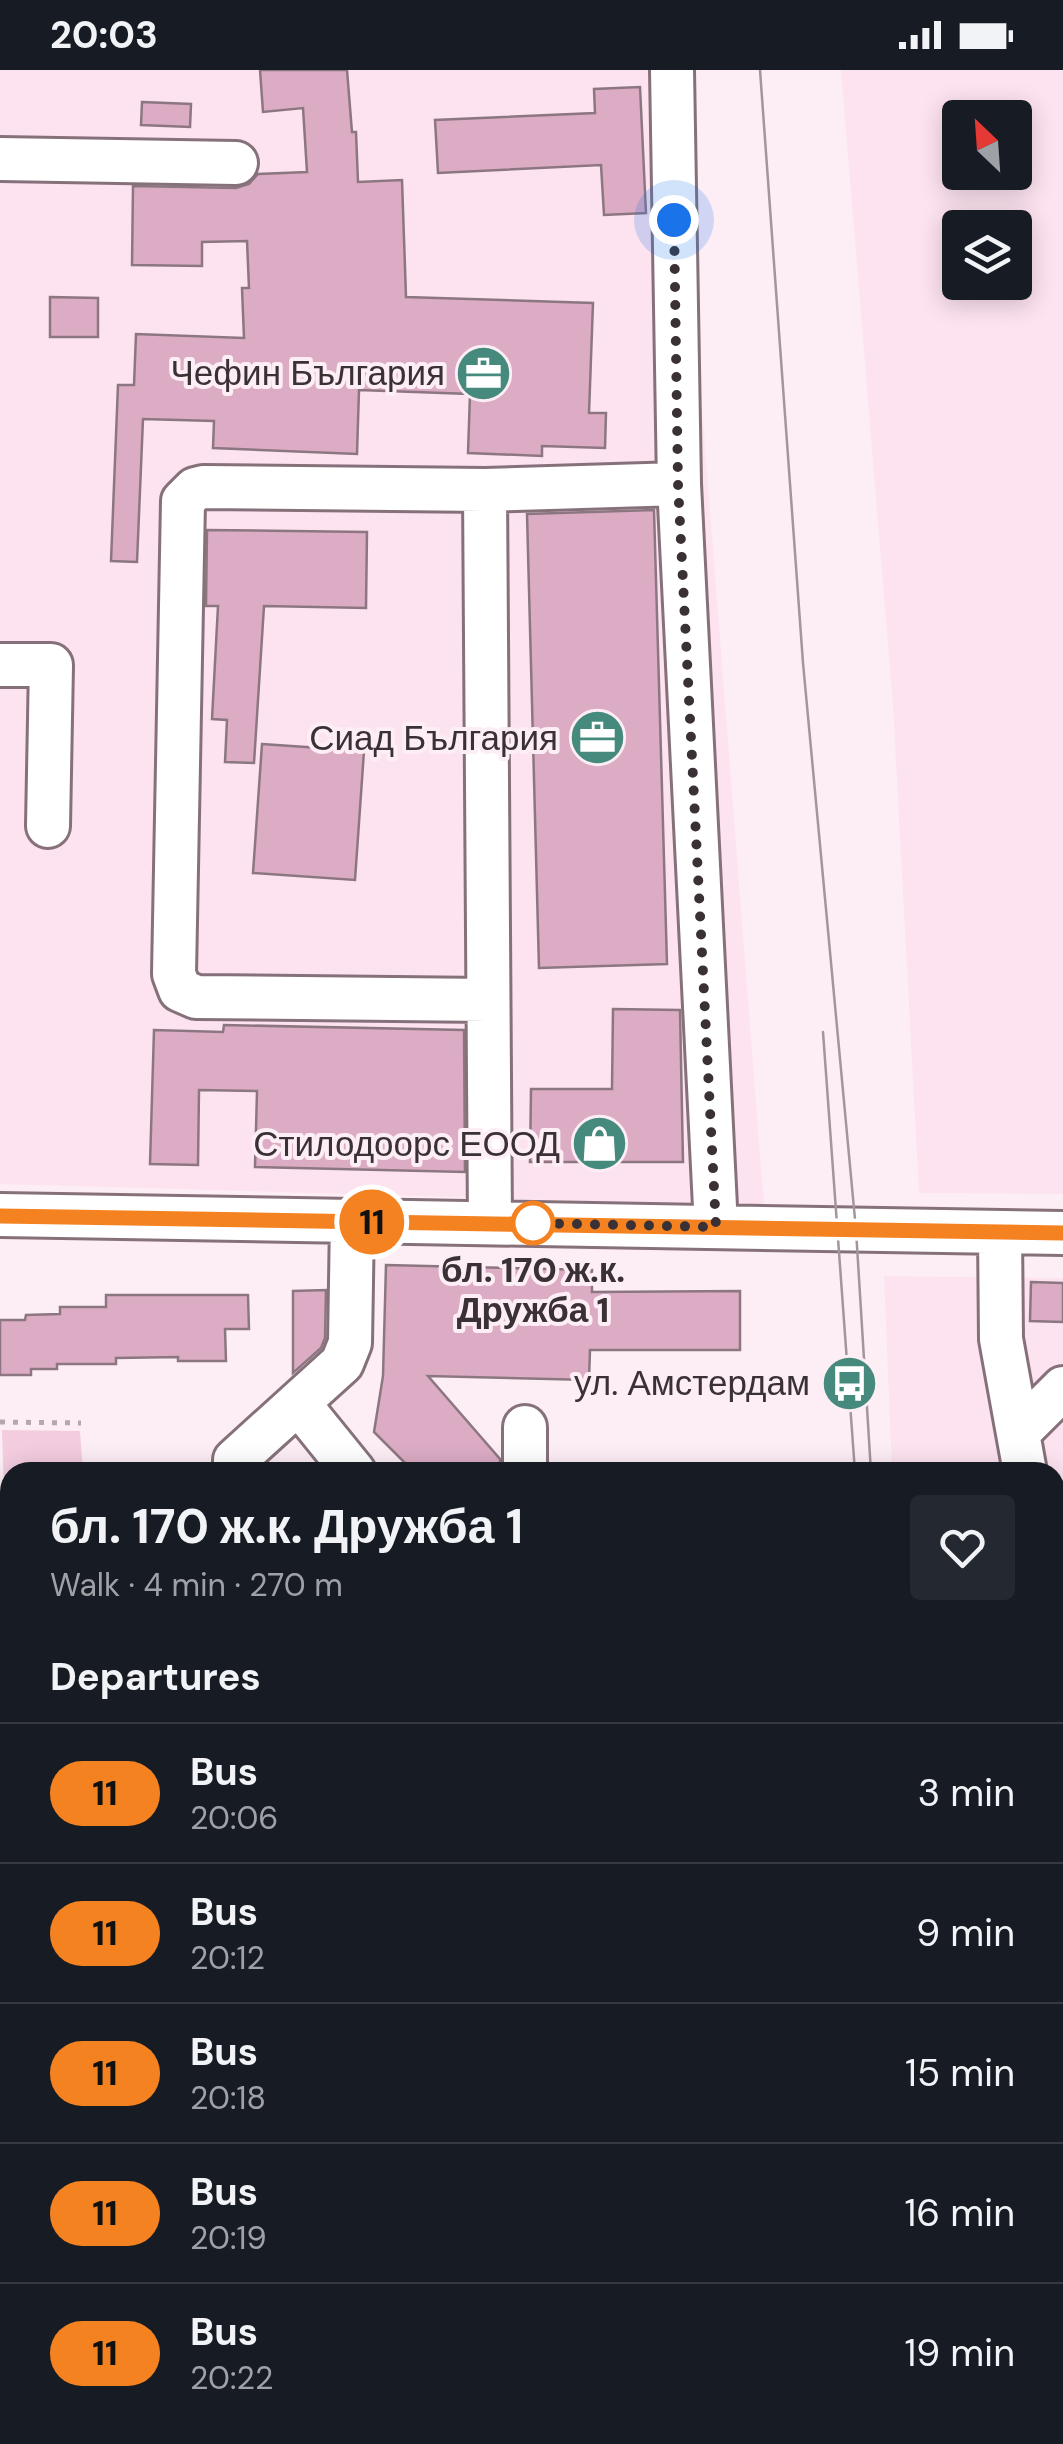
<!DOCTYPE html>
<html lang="en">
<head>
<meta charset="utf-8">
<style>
	body { margin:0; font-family:"DM Sans",sans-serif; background:#242831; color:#f1f3f6; height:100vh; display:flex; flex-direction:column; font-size:38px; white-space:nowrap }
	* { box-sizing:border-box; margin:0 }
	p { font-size:32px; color:#9ea1a6 }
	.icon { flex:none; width:55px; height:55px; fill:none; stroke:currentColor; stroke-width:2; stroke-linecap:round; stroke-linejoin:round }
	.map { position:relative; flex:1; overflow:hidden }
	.details { position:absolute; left:0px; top:1392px; width:1065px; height:982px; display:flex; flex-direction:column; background:#171b24; border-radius:30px 30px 0 0; box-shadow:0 5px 25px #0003 }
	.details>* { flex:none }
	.badge { padding:0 20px; border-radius:32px; font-size:35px; line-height:65px }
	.needle { width:65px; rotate:335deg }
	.fabs { position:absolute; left:942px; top:30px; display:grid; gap:20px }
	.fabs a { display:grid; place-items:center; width:90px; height:90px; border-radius:10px; background:#171b24; box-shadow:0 5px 25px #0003; font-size:50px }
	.you { position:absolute; width:50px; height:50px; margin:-25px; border:8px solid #fff; border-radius:50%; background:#1a73e8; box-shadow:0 0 0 15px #1a73e833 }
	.map>.badge { position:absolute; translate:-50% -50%; box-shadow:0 0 0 5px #fff }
	h2 { padding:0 50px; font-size:38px; line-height:90px }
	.round { display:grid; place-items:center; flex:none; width:105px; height:105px; border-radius:10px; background:#242831 }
	.head { display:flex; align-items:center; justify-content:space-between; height:170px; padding:0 50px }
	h1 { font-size:48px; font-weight:700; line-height:75px }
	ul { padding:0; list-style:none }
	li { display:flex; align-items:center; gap:30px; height:140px; padding:0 50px; border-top:2px solid #363941 }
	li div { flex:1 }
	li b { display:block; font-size:38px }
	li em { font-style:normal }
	li .badge { min-width:110px; font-weight:700; text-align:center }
	.status { display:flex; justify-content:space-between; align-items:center; height:70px; padding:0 50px; background:#171b24; direction:ltr }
	.status svg { height:28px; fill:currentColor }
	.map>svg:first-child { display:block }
	.built { fill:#fde3f0; fill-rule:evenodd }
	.green { fill:#f3ccdf }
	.building { fill:#dcacc4; stroke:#8c7781; stroke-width:2.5 }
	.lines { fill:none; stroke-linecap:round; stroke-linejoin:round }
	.minor-casing { stroke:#86717b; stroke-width:48 }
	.path { stroke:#b4a7ae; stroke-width:5; stroke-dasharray:5 8; stroke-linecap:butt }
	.minor { stroke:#fff; stroke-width:42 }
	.tram { stroke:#a2959b; stroke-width:2.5 }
	.line-casing { stroke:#fff; stroke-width:22 }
	.line { stroke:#f58220; stroke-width:15 }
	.walk { stroke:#3a3136; stroke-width:10; stroke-dasharray:0 18 }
	.stop-dot { fill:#fff; stroke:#f58220; stroke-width:5 }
	.labels { text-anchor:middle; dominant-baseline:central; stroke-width:8; stroke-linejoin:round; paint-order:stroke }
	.poi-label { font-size:35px; fill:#3a3136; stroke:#fdeef5; text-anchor:end }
	.stop-label { font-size:35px; font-weight:bold; fill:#3a3136; stroke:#fdeef5 }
</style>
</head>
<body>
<div class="status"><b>20:03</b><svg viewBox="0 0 49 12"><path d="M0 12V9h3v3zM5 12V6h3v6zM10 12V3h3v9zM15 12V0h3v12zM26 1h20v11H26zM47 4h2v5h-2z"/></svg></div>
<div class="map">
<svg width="1063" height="2374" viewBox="0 0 1063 2374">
	<rect width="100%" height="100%" fill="#fdeef5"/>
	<path class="built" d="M0 0H676L764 1136 0 1114Z
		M841 0H1063V1124L919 1123 893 637ZM960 48H1015V102H960ZM960 158H1015V212H960Z
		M884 1206 1063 1208V2374L1055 2365V1402H892Z
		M0 1806H10V2365H838V2374H0Z"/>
	<path class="green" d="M2 1360 80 1361 83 1402H10V1422H4Z
		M1055 1823H1063V2374H934V2365H1055Z
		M0 1851H10V2277H0Z"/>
	<path class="building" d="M260 0H347L352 62H356L358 112 402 110 406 227 593 233 589 343H606L605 378 542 376V386L468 383 470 324 359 320 357 384 213 378 214 351 143 349 137 492 111 491 118 315H134L136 264 244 268 242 218H249L247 171 202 172V196L132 195 133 116 236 118 249 114 258 104 307 102 303 38 263 42Z
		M640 17 646 143 604 145 601 95 438 103 435 50 595 43 594 19Z
		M142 32 191 34 190 57 141 55Z
		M50 227 98 228V267H50Z
		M654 440 667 894 539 898 527 444Z
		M207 460 367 462 366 538 264 536 254 693 225 692 227 650 212 649 218 536H206Z
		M262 674 364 681 355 810 253 803Z
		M613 939 680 940 683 1092H530L531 1019H612Z
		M224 955 464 960 465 1102 255 1097 257 1021 199 1020 198 1095 150 1094 154 960 223 962Z
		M386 1195 592 1200V1222L740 1221V1280H590L589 1310 428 1306 500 1389V1402H414L374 1362 383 1306Z
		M1031 1212 1063 1213V1252L1030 1251Z
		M326 1220 325 1268 321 1278 293 1303V1221Z
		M106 1225H248L249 1259H225L226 1291H178V1287L116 1288V1294H57V1299H31V1305H0V1250H25L26 1245 60 1244V1237H106Z"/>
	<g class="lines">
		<defs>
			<path id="minor" d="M672 0 679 414 716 1157
				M0 89 236 93
				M485 420 203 417 195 419 183 431 174 904 180 920 196 927 488 930
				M0 595H51L48 756
				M0 1145 1063 1163
				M490 1153 485 420 679 414
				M1000 1162 1001 1269 1025 1402
				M299 1334 354 1402
				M1019 1362 1063 1318
				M235 1402V1390L342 1293 350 1273 352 1151
				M525 1402V1357
				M1055 1499 1063 1500
				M1055 1609H1063
				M0 1670 10 1671
				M0 2293H10
				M106 2365 107 2374"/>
		</defs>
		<use href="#minor" class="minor-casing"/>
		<path class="path" d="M0 1352 81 1353
			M0 1835H10
			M0 1901 10 1892
			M0 1955 10 1954
			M666 2365 681 2374
			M987 2365V2374"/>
		<use href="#minor" class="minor"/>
		<path class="tram" d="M760 0 803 593 856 1160 871 1402
			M823 962 855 1402
			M905 2365 906 2374"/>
	</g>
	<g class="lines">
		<defs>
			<path id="line" d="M0 1146 1063 1163"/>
		</defs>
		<use href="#line" class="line-casing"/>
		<use href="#line" class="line"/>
		<path class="walk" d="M533 1153H528L716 1157 678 414 674 150"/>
	</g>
	<defs>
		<symbol id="office-disc" viewBox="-11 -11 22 22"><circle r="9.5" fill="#468a7e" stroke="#fdeef5"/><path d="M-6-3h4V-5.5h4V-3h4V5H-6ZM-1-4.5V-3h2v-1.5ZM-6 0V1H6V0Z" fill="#fff"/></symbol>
		<symbol id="shop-disc" viewBox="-11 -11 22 22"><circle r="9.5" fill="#468a7e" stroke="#fdeef5"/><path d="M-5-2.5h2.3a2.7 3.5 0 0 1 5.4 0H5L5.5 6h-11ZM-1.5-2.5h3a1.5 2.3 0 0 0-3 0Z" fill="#fff"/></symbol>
		<symbol id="bus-disc" viewBox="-11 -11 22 22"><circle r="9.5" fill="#468a7e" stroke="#fdeef5"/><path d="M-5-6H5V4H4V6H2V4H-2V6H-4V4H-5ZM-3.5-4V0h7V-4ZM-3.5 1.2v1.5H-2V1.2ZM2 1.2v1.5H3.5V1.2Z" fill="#fff"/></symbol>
	</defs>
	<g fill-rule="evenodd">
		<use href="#office-disc" x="452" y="272" width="63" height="63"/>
		<use href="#office-disc" x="566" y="636" width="63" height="63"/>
		<use href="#shop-disc" x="568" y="1042" width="63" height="63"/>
		<use href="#bus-disc" x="818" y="1282" width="63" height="63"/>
	</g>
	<circle class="stop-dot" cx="533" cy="1153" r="20"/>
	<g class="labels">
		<g class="poi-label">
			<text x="445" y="303">Чефин България</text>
			<text x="558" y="668">Сиад България</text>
			<text x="560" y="1074">Стилодоорс ЕООД</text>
			<text x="810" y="1313">ул. Амстердам</text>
		</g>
		<g class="stop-label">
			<text x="533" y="1200">бл. 170 ж.к.<tspan x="533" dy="40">Дружба 1</tspan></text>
		</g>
	</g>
</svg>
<div class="fabs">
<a><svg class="needle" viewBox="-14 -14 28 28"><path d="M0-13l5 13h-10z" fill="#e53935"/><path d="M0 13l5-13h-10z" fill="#9ea1a6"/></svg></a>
<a><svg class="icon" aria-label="layers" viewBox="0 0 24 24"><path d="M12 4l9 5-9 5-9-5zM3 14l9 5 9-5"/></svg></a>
</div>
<div class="you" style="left:674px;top:150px"></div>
<b class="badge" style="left:372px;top:1152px;background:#f58220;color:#111">11</b>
<section class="details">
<div class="head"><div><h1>бл. 170 ж.к. Дружба 1</h1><p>Walk · 4 min · 270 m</p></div><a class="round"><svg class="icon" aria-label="heart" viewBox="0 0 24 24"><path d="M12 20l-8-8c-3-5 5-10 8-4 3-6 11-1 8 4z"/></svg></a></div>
<h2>Departures</h2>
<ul>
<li><span class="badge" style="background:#f58220;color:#111">11</span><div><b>Bus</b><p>20:06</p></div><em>3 min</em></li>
<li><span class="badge" style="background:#f58220;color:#111">11</span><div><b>Bus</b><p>20:12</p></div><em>9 min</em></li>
<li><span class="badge" style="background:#f58220;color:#111">11</span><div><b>Bus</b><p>20:18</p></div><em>15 min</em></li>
<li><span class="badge" style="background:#f58220;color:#111">11</span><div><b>Bus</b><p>20:19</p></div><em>16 min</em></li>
<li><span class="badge" style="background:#f58220;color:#111">11</span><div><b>Bus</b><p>20:22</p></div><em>19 min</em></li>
</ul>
</section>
</div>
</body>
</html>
